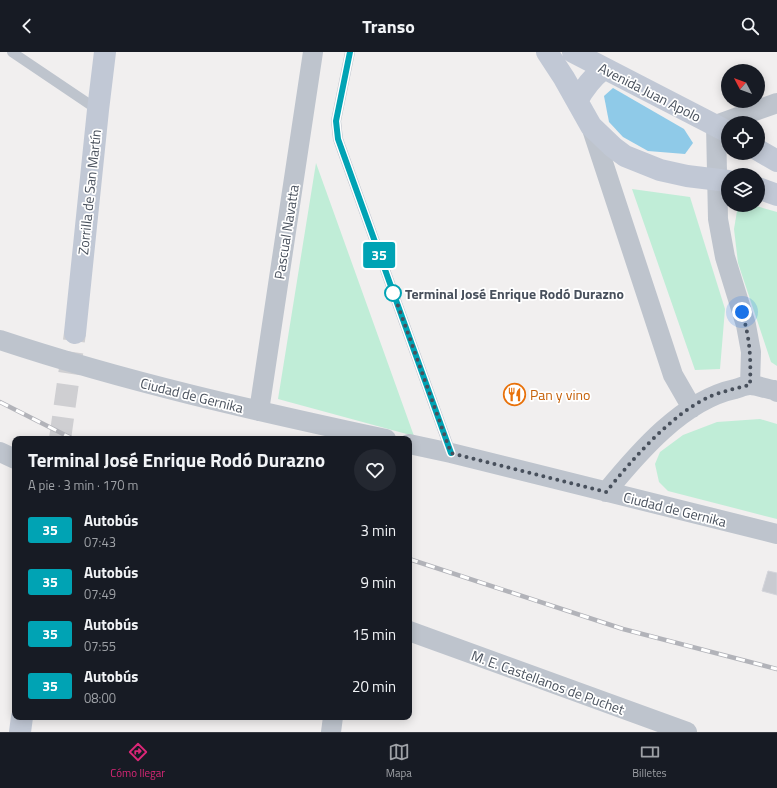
<!DOCTYPE html>
<html lang="es">
<head>
<meta charset="utf-8">
<style>
	body { margin:0; font-family:"Titillium Web",sans-serif; background:#242831; color:#f1f3f6; height:100vh; display:flex; flex-direction:column; font-size:15px; white-space:nowrap }
	* { box-sizing:border-box; margin:0 }
	p { font-size:13px; color:#9ea1a6 }
	.icon { flex:none; width:22px; height:22px; fill:none; stroke:currentColor; stroke-width:2; stroke-linecap:round; stroke-linejoin:round }
	.map { position:relative; flex:1; overflow:hidden }
	.sheet { position:absolute; left:12px; top:384px; width:400px; height:284px; display:flex; flex-direction:column; background:#171b24; border-radius:8px; box-shadow:0 2px 10px #0003 }
	.sheet>* { flex:none }
	.badge { padding:0 8px; border-radius:3px; font-size:14px; line-height:26px }
	.needle { width:26px; rotate:311deg }
	.fabs { position:absolute; left:721px; top:12px; display:grid; gap:8px }
	.fabs a { display:grid; place-items:center; width:44px; height:44px; border-radius:50%; background:#171b24; box-shadow:0 2px 10px #0003; font-size:20px }
	.you { position:absolute; width:20px; height:20px; margin:-10px; border:3px solid #fff; border-radius:50%; background:#1a73e8; box-shadow:0 0 0 6px #1a73e833 }
	.map>.badge { position:absolute; translate:-50% -50%; box-shadow:0 0 0 2px #fff }
	.round { display:grid; place-items:center; flex:none; width:42px; height:42px; border-radius:21px; background:#242831 }
	.overview { display:flex; align-items:center; justify-content:space-between; height:68px; padding:0 16px }
	h1 { font-size:19px; font-weight:700; line-height:30px }
	ul { padding:0; list-style:none }
	li { display:flex; align-items:center; gap:12px; height:52px; padding:0 16px }
	li div { flex:1 }
	li b { display:block; font-size:15px }
	li em { font-style:normal }
	li .badge { min-width:44px; font-weight:700; text-align:center }
	header { display:flex; justify-content:space-between; align-items:center; height:52px; padding:0 16px; background:#171b24; font-size:18px; font-weight:700 }
	.dock { display:flex; justify-content:space-around; align-items:center; height:56px; border-top:1px solid #363941; background:#171b24; font-size:11px; color:#9ea1a6 }
	.dock a { display:grid; justify-items:center; gap:2px }
	.dock .active { color:#db2777 }
	.map>svg:first-child { display:block }
	.green { fill:#c0edd7 }
	.water { fill:#8fcae8 }
	.building { fill:#c9cbd1; stroke:#d3d4da }
	.lines { fill:none; stroke-linecap:round; stroke-linejoin:round }
	.secondary-tunnel { stroke:#cfcfd2; stroke-width:22; stroke-dasharray:22 11; stroke-linecap:butt }
	.lane { stroke:#bec4cd; stroke-width:10 }
	.street { stroke:#bec4cd; stroke-width:20 }
	.secondary { stroke:#c1c8d5; stroke-width:22 }
	.rail-casing { stroke:#b2b3b9; stroke-width:4.5 }
	.rail { stroke:#fff; stroke-width:3; stroke-dasharray:9; stroke-linecap:butt }
	.line-casing { stroke:#fff; stroke-width:9 }
	.line { stroke:#00a3b4; stroke-width:6 }
	.walk { stroke:#48505c; stroke-width:4; stroke-dasharray:0 7.2 }
	.stop-dot { fill:#fff; stroke:#00a3b4; stroke-width:2 }
	.labels { text-anchor:middle; dominant-baseline:central; stroke-width:3.5; stroke-linejoin:round; paint-order:stroke }
	.street-label { font-size:14px; fill:#48505c; stroke:#fff }
	.stop-label { font-size:14px; font-weight:bold; fill:#48505c; stroke:#fff; text-anchor:start }
	.food-label { font-size:14px; fill:#c56008; stroke:#fff; text-anchor:start }
</style>
</head>
<body>
<header><svg class="icon" aria-label="back" viewBox="0 0 24 24"><path d="M15 5l-7 7 7 7"/></svg>Transo<svg class="icon" aria-label="search" viewBox="0 0 24 24"><circle cx="10" cy="10" r="6"/><path d="M15 15l6 6"/></svg></header>
<div class="map">
<svg width="777" height="680" viewBox="0 0 777 680">
	<rect width="100%" height="100%" fill="#f1efef"/>
	<path class="green" d="M316 111 414 384 278 347Z
		M632 137 690 145 725 257 720 317 695 318Z
		M738 153H753L777 160V314L771 310 738 211 734 177Z
		M760 367 777 372V467L668 439 659 430 655 412 660 400 683 383 717 370Z"/>
	<path class="water" d="M613 36 684 77 693 91 685 102 648 99 623 85 609 70 604 44Z"/>
	<path class="building" d="M768 519 777 521V543L762 539Z"/>
	<g class="lines">
		<path class="secondary-tunnel" d="M60 387 75 281"/>
		<path class="lane" d="M12 0 98 58
			M350 0 336 69 338 87 451 401"/>
		<path class="street" d="M591 74 673 323 692 356
			M0 288C126 330 256 359 386 387
			M750 333 751 300 746 273 725 205 718 167 716 73 777 51
			M259 359 313 0
			M409 392 451 401 777 482
			M0 400 15 407
			M606 440C638 401 683 348 735 337 739 336 745 333 750 333 757 333 766 337 774 338L777 340
			M409 579 687 680
			M331 680 333 665"/>
		<path class="secondary" d="M547 0 564 26 591 74 613 95 625 104 660 118 687 124 728 129
			M573 0 728 80
			M577 49C584 36 592 26 603 17
			M758 98 777 109
			M758 136 777 143
			M75 281 98 58 105 0
			M20 680 22 665"/>
		<defs>
			<path id="rail" d="M0 350 73 387
				M409 507 623 577 777 617"/>
		</defs>
		<use href="#rail" class="rail-casing"/>
		<use href="#rail" class="rail"/>
	</g>
	<g class="lines">
		<defs>
			<path id="line" d="M350 0 336 69 338 87 451 401"/>
		</defs>
		<use href="#line" class="line-casing"/>
		<use href="#line" class="line"/>
		<path class="walk" d="M393 241 392 237 451 401 606 440C633 407 671 362 711 344 724 339 737 336 750 333 751 305 750 287 742 260"/>
	</g>
	<defs>
		<symbol id="restaurant-ring" viewBox="-11 -11 22 22"><circle r="9.5" fill="#fff" stroke="#e8710a" stroke-width="1.5"/><path d="M-5-6h1v4h1v-4h1v4h1v-4h1v5L-1.5 .5V6h-2V.5L-5-1ZM5-6V6H3V1.5H1.5Q1.5-4 5-6Z" fill="#e8710a"/></symbol>
	</defs>
	<g fill-rule="evenodd">
		<use href="#restaurant-ring" x="502" y="330" width="25" height="25"/>
	</g>
	<circle class="stop-dot" cx="393" cy="241" r="8"/>
	<g class="labels">
		<g class="street-label">
			<text transform="translate(650 40) rotate(27)">Avenida Juan Apolo</text>
			<text transform="translate(89 140) rotate(-84)">Zorrilla de San Martín</text>
			<text transform="translate(286 180) rotate(-81)">Pascual Navatta</text>
			<text transform="translate(192 343) rotate(14)">Ciudad de Gernika</text>
			<text transform="translate(675 457) rotate(14)">Ciudad de Gernika</text>
			<text transform="translate(548 630) rotate(20)">M. E. Castellanos de Puchet</text>
		</g>
		<g class="stop-label">
			<text x="405" y="241">Terminal José Enrique Rodó Durazno</text>
		</g>
		<g class="food-label">
			<text x="530" y="342">Pan y vino</text>
		</g>
	</g>
</svg>
<div class="fabs">
<a><svg class="needle" viewBox="-14 -14 28 28"><path d="M0-13l5 13h-10z" fill="#e53935"/><path d="M0 13l5-13h-10z" fill="#9ea1a6"/></svg></a>
<a><svg class="icon" aria-label="locate" viewBox="0 0 24 24"><circle cx="12" cy="12" r="6"/><path d="M12 2v4M12 18v4M2 12h4M18 12h4"/></svg></a>
<a><svg class="icon" aria-label="layers" viewBox="0 0 24 24"><path d="M12 4l9 5-9 5-9-5zM3 14l9 5 9-5"/></svg></a>
</div>
<div class="you" style="left:742px;top:260px"></div>
<b class="badge" style="left:379px;top:203px;background:#00a3b4;color:#fff">35</b>
<section class="sheet">
<div class="overview"><div><h1>Terminal José Enrique Rodó Durazno</h1><p>A pie · 3 min · 170 m</p></div><a class="round"><svg class="icon" aria-label="heart" viewBox="0 0 24 24"><path d="M12 20l-8-8c-3-5 5-10 8-4 3-6 11-1 8 4z"/></svg></a></div>
<ul>
<li><span class="badge" style="background:#00a3b4;color:#fff">35</span><div><b>Autobús</b><p>07:43</p></div><em>3 min</em></li>
<li><span class="badge" style="background:#00a3b4;color:#fff">35</span><div><b>Autobús</b><p>07:49</p></div><em>9 min</em></li>
<li><span class="badge" style="background:#00a3b4;color:#fff">35</span><div><b>Autobús</b><p>07:55</p></div><em>15 min</em></li>
<li><span class="badge" style="background:#00a3b4;color:#fff">35</span><div><b>Autobús</b><p>08:00</p></div><em>20 min</em></li>
</ul>
</section>
</div>
<nav class="dock">
<a class="active"><svg class="icon" aria-label="directions" viewBox="0 0 24 24"><path d="M12 3l9 9-9 9-9-9zM9 14v-3h6M13 9l2 2-2 2"/></svg>Cómo llegar</a>
<a><svg class="icon" aria-label="map" viewBox="0 0 24 24"><path d="M3 6l6-2 6 2 6-2v14l-6 2-6-2-6 2zM9 4v14M15 6v14"/></svg>Mapa</a>
<a><svg class="icon" aria-label="tickets" viewBox="0 0 24 24"><path d="M3 7h18v10H3zM15 7v10"/></svg>Billetes</a>
</nav>
</body>
</html>
